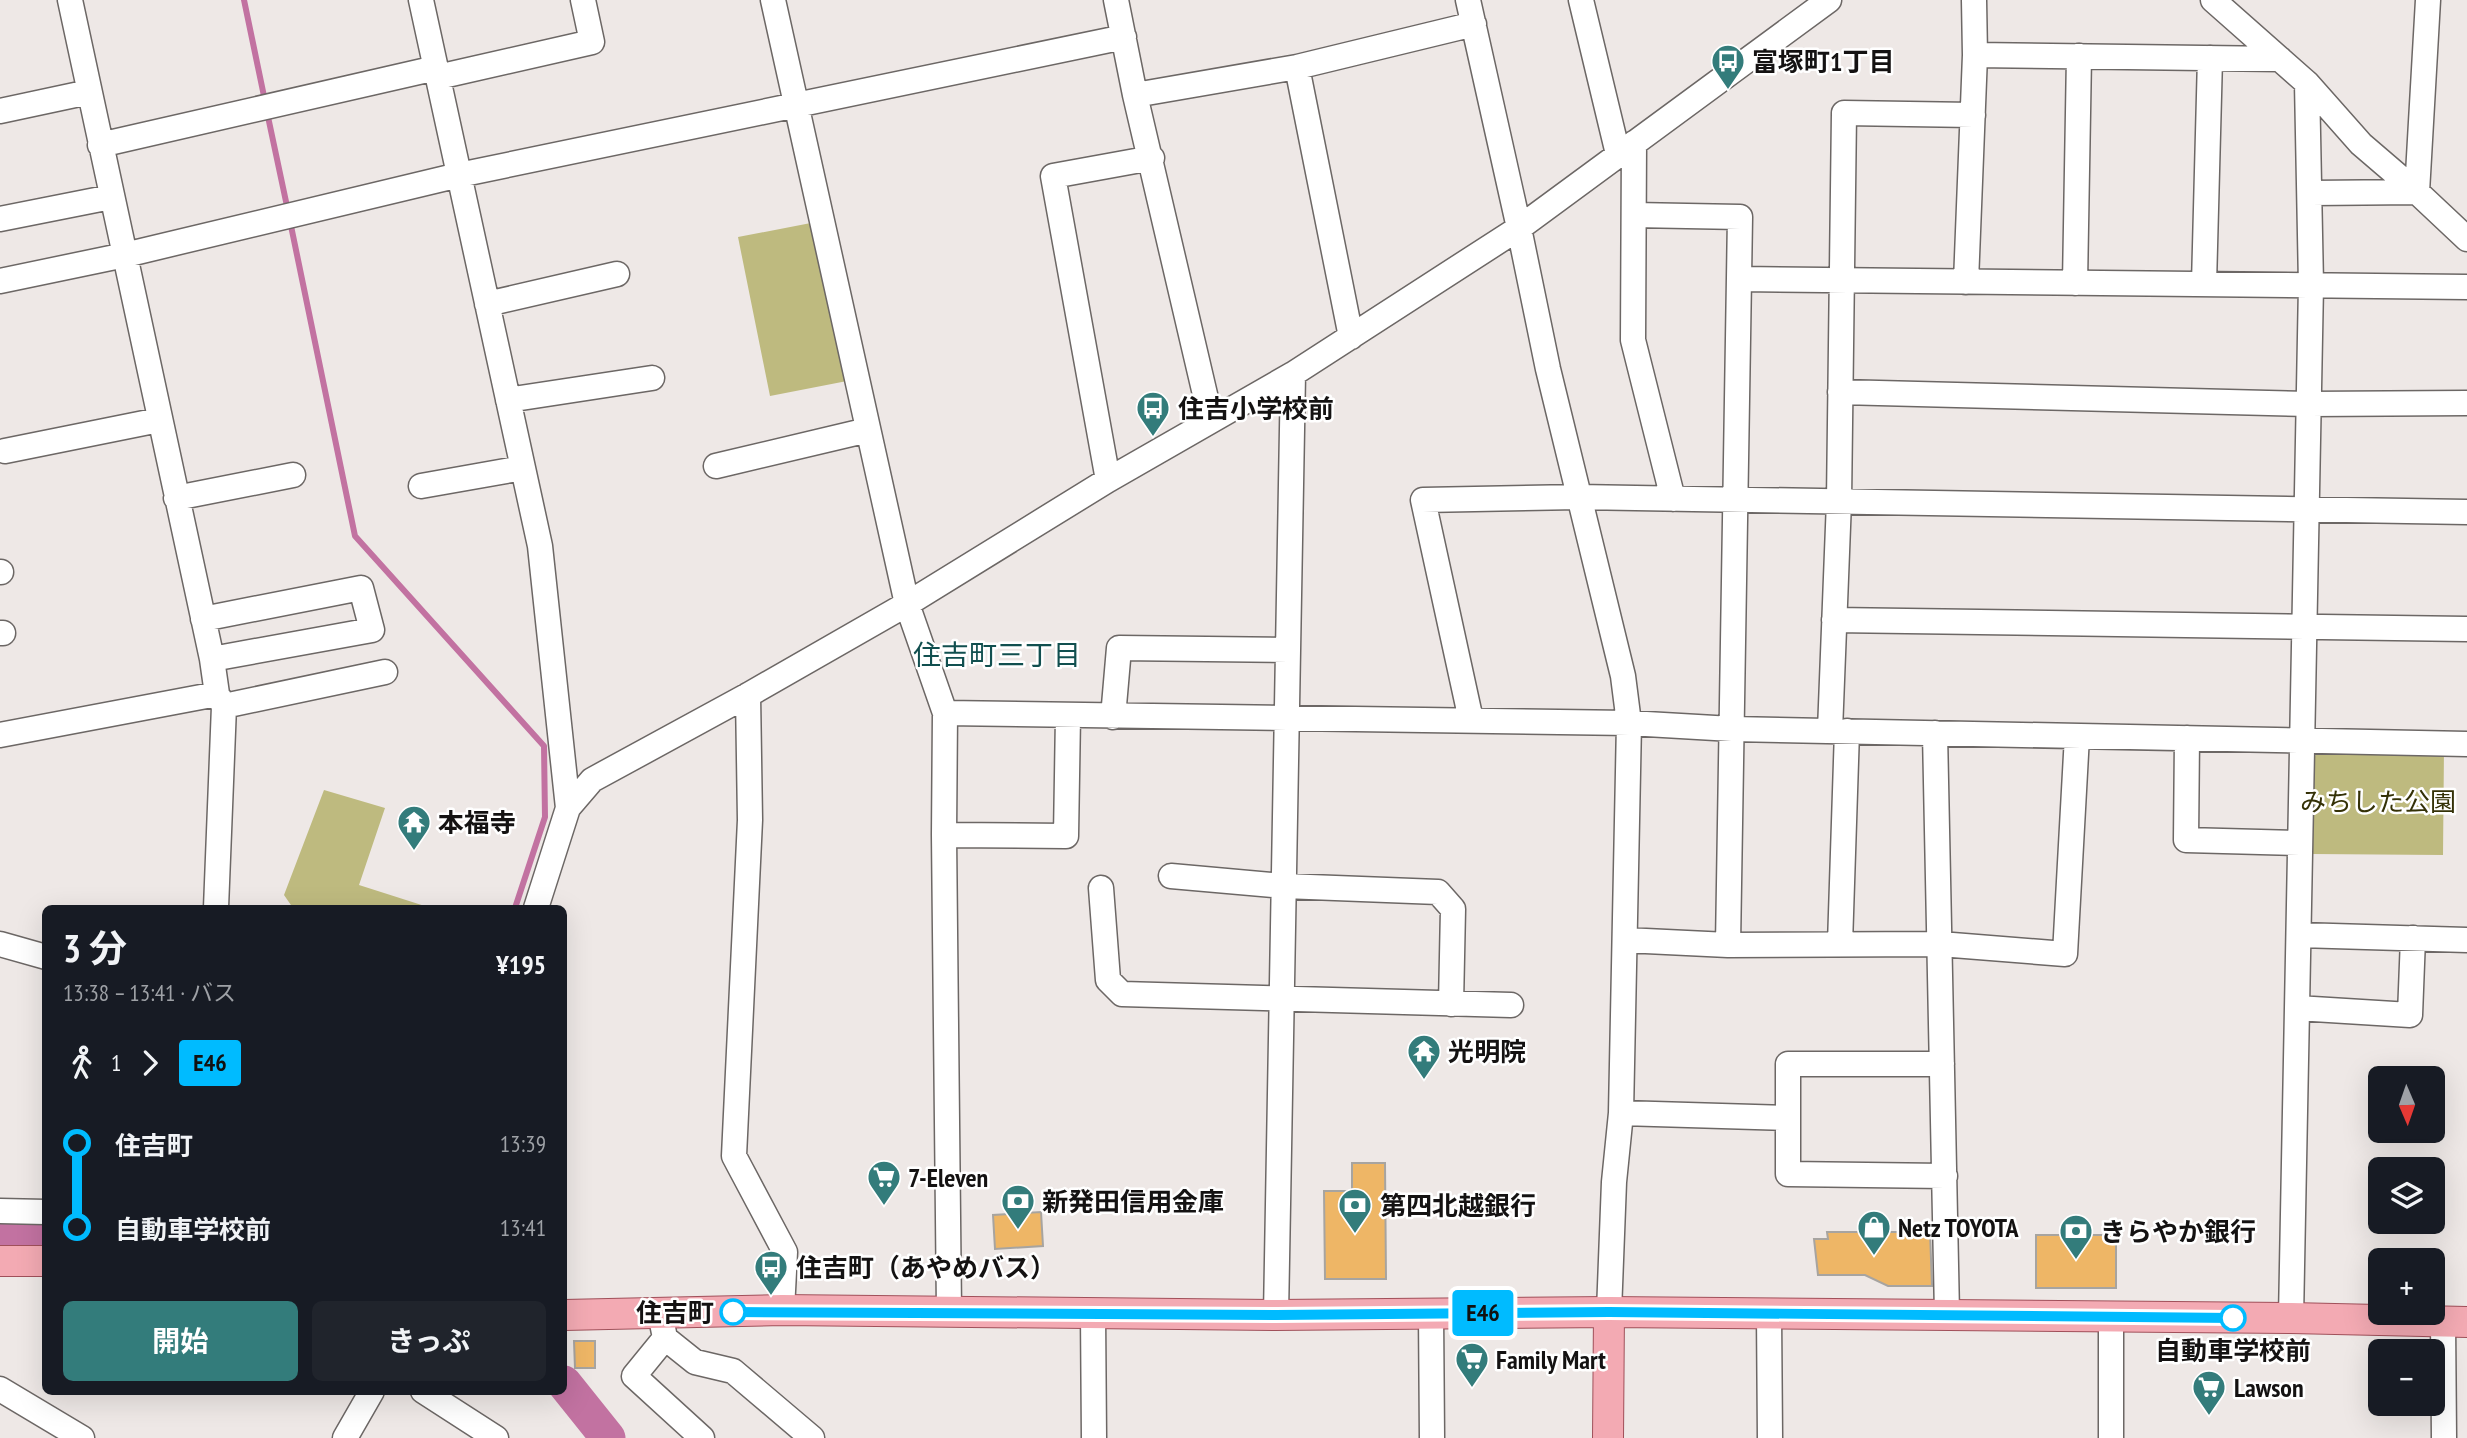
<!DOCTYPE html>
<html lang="ja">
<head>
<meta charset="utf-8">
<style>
	body { margin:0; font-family:"PT Sans Narrow","Noto Sans JP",sans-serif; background:#20242c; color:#f1f3f6; height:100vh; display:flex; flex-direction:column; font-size:26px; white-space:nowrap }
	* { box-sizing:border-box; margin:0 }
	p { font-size:23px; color:#9ea1a6 }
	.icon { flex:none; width:38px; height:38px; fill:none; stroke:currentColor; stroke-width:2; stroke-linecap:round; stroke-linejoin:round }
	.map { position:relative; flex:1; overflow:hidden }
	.sheet { position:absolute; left:42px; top:905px; width:525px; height:490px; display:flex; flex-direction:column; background:#171b24; border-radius:10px; box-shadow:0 7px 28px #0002 }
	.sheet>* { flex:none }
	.badge { padding:0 14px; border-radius:5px; font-size:24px; line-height:46px }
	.needle { width:46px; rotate:178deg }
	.buttons { position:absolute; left:2368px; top:1066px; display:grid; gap:14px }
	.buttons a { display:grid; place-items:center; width:77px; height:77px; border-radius:10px; background:#171b24; box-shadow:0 7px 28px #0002; font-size:35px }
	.map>.badge { position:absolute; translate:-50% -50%; box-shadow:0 0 0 4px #fff }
	.legs { display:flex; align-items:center; gap:10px; height:77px; padding:0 21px; font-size:23px }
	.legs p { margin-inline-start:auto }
	.summary { display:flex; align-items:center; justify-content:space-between; height:119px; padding:0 21px }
	h1 { font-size:38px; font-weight:700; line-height:52px }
	.button { display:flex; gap:14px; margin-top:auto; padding:14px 21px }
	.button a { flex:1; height:80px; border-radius:10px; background:#337c7b; color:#fff; font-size:28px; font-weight:700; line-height:80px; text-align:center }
	.button a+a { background:#20242c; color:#f1f3f6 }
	ul { padding:0 21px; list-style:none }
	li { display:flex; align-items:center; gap:24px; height:84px; font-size:26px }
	li i { display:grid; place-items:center; width:10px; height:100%; margin:0 9px; background:currentColor }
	li i::after { content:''; width:18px; height:18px; margin:-9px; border:5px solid; border-radius:50%; background:#171b24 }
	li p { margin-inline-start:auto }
	li:first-child i { background:linear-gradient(#0000 50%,currentColor 0) }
	li:last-child i { background:linear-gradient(currentColor 50%,#0000 0) }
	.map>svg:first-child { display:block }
	.green { fill:#beba7f }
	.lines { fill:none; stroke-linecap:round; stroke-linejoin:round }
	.stream { stroke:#c272a1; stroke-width:6 }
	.river { stroke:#c272a1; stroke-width:35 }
	.building { fill:#eeb666; stroke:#a7a4a0; stroke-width:2 }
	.minor-casing { stroke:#6c6765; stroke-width:27 }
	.major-casing { stroke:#a0505a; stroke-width:32 }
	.minor { stroke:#fff; stroke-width:24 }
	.major { stroke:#f3aab3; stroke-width:30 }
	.line-1-casing { stroke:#fff; stroke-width:16 }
	.line-1 { stroke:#0bf; stroke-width:10 }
	.stop-1-dot { fill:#fff; stroke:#0bf; stroke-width:3.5 }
	.labels { text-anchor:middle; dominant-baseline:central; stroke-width:5; stroke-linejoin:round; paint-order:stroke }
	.poi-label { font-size:26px; font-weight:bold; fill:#141212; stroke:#fff; text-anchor:start }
	.park-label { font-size:26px; fill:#343107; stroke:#fff }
	.stop-label { font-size:26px; font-weight:bold; fill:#141212; stroke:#fff; text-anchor:end }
	.neighbourhood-label { font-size:28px; fill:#114f4f; stroke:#fff }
</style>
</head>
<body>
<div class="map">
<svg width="2467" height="1438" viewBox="0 0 2467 1438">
	<rect width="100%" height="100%" fill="#eee8e6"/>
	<path class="green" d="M816 222 847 381 770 396 738 237Z
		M2322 748 2444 749 2443 855 2312 854V759Z
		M324 790 385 808 359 885 431 908H293L284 895Z"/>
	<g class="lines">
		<path class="stream" d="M244 0 265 101
			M267 112 288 211
			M290 221 355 536 544 746 545 817 515 908"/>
		<path class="river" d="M0 1231 46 1232
			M564 1383 608 1438"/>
	</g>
	<path class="building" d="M1352 1163H1385L1386 1279H1325L1324 1191H1352Z
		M1041 1212 1043 1246 995 1249 993 1215Z
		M1827 1232H1930L1932 1286H1888L1865 1275H1818L1814 1239H1828Z
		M2036 1235H2116V1288H2036Z
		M574 1341H595V1368H575Z"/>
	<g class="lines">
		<defs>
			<path id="minor" d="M70 0 212 659 217 694 224 706 216 908
				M421 0 540 546 568 808
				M773 0 907 604 945 713 944 835 949 1312
				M1116 0 1135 95 1211 420
				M1468 0 1519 228 1548 369 1623 676 1629 723 1621 1113 1614 1182 1609 1312
				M1581 0 1618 154
				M2213 0 2307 83 2361 144 2417 192 2467 239
				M1975 55 2280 59
				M1297 67 1351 337
				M438 77 592 42 583 0
				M1135 95 1297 67 1474 24
				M0 111 89 92
				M1634 143 1633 340 1673 499
				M100 145 436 68
				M2311 193 2417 192 2428 0
				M1634 215 1740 217 1728 945
				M0 219 111 197
				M1741 279 2467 287
				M0 281 125 255 459 175 1124 37
				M1966 282 1975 55 1974 0
				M2075 283 2079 56
				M2204 284 2210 58
				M487 304 617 274
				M1840 392 2309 404 2467 403
				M508 400 652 378
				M5 451 159 420
				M716 466 868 430
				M1108 480 1053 176 1152 158
				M421 486 523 468
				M176 498 293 475
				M0 572H1
				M203 619 361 588 372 630 212 659
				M1834 620 2467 629
				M0 633H3
				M748 695 750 820 734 1156 785 1252 782 1310
				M224 706 385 672
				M945 713 1629 723 1732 729 2467 744
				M1113 717 1119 648 1288 650
				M1471 720 1423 500 1578 497 2467 512
				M1830 731 1839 501 1844 113 1973 115
				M1935 733 1947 1314
				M0 735 217 694
				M2187 738 2186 840 2300 843
				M944 835 1066 836 1068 716
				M1171 876 1284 886 1438 892 1453 909 1451 1004
				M1101 888 1108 980 1122 994 1511 1005
				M536 908 568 808 592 780 748 695 907 604 1108 480 1293 374 1519 228 1829 0
				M2299 935 2467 940
				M1625 940 1728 945 1940 944 2065 954 2077 736
				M0 944 46 957
				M1840 944 1847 731
				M2297 1008 2410 1015 2413 938
				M1942 1064H1788V1174L1945 1176
				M1621 1113 1788 1118
				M0 1211 46 1212
				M660 1313 665 1338 695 1362 733 1371 812 1438
				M1431 1313 1432 1438
				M1093 1314 1094 1438
				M1769 1314 1770 1438
				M1276 1315 1293 374
				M2291 1318 2311 285 2307 83
				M2443 1322 2444 1438
				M665 1338 634 1376 702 1438
				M0 1389 82 1438
				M423 1391 496 1438
				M345 1438 372 1391
				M2111 1438V1317"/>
			<path id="major" d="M0 1261H46
				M564 1315 782 1310 1276 1315 1609 1312 2291 1318 2467 1322
				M1608 1438 1609 1312"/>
		</defs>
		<use href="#minor" class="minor-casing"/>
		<use href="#major" class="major-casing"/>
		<use href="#minor" class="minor"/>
		<use href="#major" class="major"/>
	</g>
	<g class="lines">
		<defs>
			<path id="line-1" d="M733 1312 1276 1315 1609 1312 2233 1318"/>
		</defs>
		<use href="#line-1" class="line-1-casing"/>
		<use href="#line-1" class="line-1"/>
	</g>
	<defs>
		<symbol id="bus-pin" viewBox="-11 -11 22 30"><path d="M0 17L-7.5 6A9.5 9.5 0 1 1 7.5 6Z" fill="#337c7b" stroke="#fff"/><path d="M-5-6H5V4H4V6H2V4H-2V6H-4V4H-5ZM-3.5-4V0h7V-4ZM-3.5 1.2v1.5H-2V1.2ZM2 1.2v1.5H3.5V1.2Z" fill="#fff"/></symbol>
		<symbol id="temple-pin" viewBox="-11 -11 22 30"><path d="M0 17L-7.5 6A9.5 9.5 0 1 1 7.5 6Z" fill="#337c7b" stroke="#fff"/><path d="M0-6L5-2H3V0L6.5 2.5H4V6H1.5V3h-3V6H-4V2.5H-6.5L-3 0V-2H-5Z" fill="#fff"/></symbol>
		<symbol id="supermarket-pin" viewBox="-11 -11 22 30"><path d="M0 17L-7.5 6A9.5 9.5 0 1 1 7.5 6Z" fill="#337c7b" stroke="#fff"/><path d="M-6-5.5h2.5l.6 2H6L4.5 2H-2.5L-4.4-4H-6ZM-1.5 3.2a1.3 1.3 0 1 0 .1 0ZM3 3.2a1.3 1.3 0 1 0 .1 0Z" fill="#fff"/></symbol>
		<symbol id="bank-pin" viewBox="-11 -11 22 30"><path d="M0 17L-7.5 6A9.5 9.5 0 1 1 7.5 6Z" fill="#337c7b" stroke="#fff"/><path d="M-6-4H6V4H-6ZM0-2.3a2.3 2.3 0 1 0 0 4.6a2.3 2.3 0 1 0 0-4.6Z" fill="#fff"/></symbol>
		<symbol id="shop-pin" viewBox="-11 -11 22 30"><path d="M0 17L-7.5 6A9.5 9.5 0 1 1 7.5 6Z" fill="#337c7b" stroke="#fff"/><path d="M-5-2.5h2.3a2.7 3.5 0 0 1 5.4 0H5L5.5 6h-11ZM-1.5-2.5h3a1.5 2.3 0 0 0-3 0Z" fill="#fff"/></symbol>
	</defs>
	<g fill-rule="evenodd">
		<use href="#bus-pin" x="1709" y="42" width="38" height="52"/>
		<use href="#bus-pin" x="1134" y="389" width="38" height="52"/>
		<use href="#temple-pin" x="395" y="803" width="38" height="52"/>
		<use href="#temple-pin" x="1405" y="1032" width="38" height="52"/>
		<use href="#supermarket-pin" x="865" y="1158" width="38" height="52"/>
		<use href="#bank-pin" x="999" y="1182" width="38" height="52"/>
		<use href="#bank-pin" x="1336" y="1186" width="38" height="52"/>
		<use href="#shop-pin" x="1855" y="1208" width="38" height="52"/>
		<use href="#bank-pin" x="2057" y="1212" width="38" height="52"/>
		<use href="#bus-pin" x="752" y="1248" width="38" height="52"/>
		<use href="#supermarket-pin" x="1453" y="1340" width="38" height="52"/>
		<use href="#supermarket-pin" x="2190" y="1368" width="38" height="52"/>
	</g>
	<g class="stop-1-dot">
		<circle cx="733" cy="1312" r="12"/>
		<circle cx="2233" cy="1318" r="12"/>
	</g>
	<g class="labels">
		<g class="poi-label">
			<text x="1752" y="61">富塚町1丁目</text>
			<text x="1178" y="408">住吉小学校前</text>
			<text x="438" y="822">本福寺</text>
			<text x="1448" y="1051">光明院</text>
			<text x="908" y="1177">7-Eleven</text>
			<text x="1042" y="1201">新発田信用金庫</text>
			<text x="1380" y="1205">第四北越銀行</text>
			<text x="1898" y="1227">Netz TOYOTA</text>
			<text x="2100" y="1231">きらやか銀行</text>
			<text x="796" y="1267">住吉町（あやめバス）</text>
			<text x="1496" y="1359">Family Mart</text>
			<text x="2234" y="1387">Lawson</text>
		</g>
		<g class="park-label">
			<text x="2378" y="801">みちした公園</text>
		</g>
		<g class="stop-label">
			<text x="714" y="1312">住吉町</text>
			<text x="2233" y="1350" text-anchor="middle">自動車学校前</text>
		</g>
		<g class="neighbourhood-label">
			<text x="997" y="654">住吉町三丁目</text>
		</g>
	</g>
</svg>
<div class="buttons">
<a><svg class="needle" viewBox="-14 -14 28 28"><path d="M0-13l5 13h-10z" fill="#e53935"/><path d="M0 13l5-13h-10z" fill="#9ea1a6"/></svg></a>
<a><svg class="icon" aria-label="layers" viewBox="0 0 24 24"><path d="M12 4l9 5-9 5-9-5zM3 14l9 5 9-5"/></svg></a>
<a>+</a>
<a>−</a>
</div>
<b class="badge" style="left:1483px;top:1313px;background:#0bf;color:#111">E46</b>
<section class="sheet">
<div class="summary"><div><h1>3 分</h1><p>13:38 – 13:41 · バス</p></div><b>¥195</b></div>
<div class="legs"><svg class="icon" aria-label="walk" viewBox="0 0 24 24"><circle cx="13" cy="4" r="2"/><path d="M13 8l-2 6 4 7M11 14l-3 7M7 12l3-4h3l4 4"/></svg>1<svg class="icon" aria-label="forward" viewBox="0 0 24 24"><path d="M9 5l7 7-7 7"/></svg><b class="badge" style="background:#0bf;color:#111">E46</b></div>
<ul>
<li><i style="color:#0bf"></i><b>住吉町</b><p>13:39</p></li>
<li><i style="color:#0bf"></i><b>自動車学校前</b><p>13:41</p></li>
</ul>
<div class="button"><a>開始</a><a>きっぷ</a></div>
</section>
</div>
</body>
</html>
